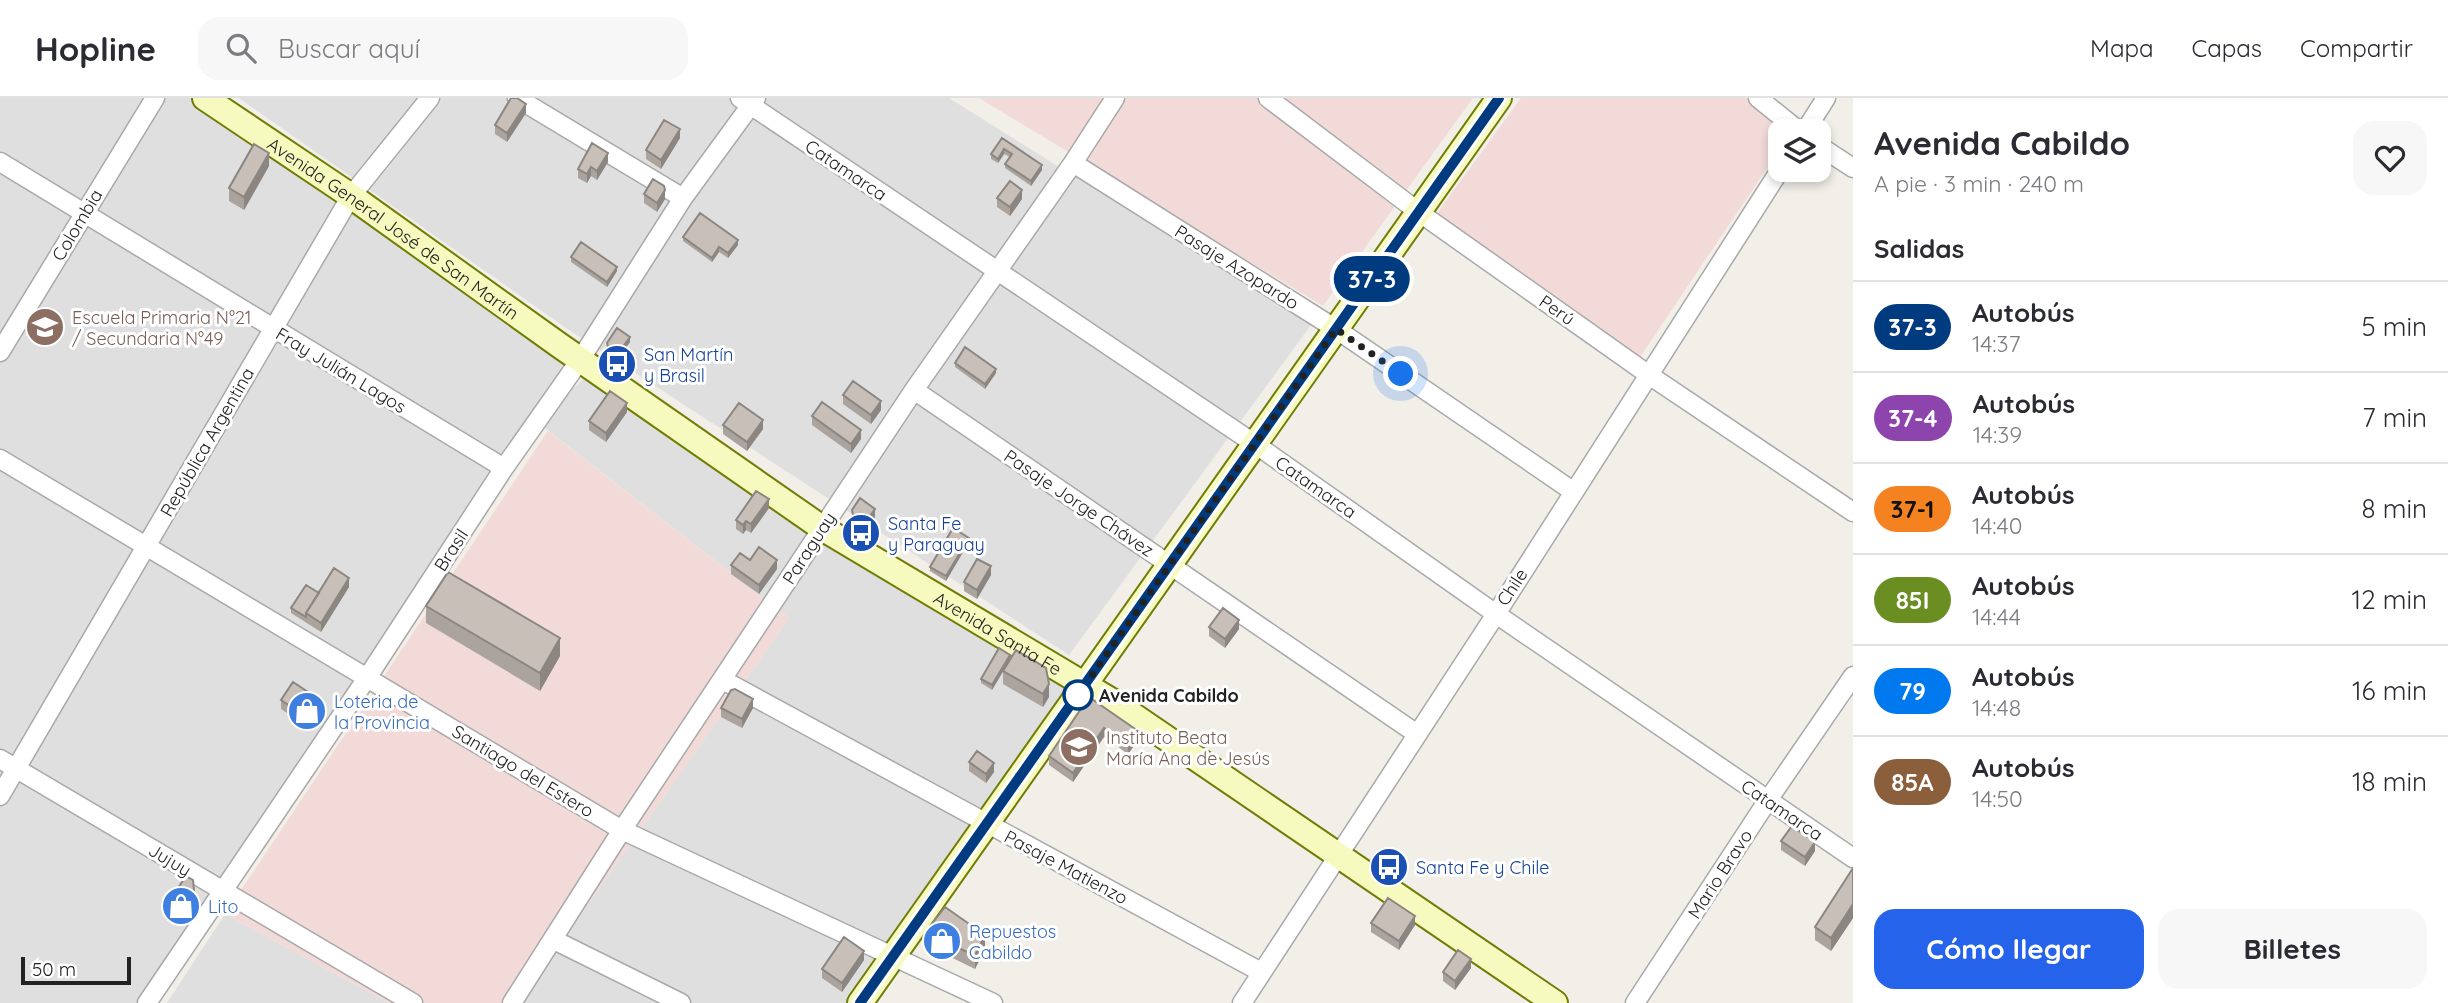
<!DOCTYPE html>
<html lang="es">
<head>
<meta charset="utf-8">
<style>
	body { margin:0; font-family:Quicksand,sans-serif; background:#f7f7f7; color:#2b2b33; height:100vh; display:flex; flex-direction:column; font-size:26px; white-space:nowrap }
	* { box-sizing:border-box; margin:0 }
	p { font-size:23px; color:#7c7c81 }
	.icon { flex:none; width:38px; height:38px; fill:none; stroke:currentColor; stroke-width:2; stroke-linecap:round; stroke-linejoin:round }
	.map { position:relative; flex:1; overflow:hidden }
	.side { display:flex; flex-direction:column; background:#fff; width:595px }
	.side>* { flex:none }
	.badge { padding:0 14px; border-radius:23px; font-size:24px; line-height:46px }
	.controls { position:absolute; left:1768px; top:21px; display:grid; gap:14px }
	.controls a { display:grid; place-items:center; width:63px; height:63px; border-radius:14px; background:#fff; box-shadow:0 4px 10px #0003; font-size:35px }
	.scale { position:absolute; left:21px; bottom:18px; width:110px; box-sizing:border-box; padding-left:7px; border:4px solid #222; border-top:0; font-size:19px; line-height:24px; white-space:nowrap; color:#222; -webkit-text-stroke:5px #fff; paint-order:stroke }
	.you { position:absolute; width:35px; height:35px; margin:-18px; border:5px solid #fff; border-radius:50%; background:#1a73e8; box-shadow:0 0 0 10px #1a73e833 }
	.map>.badge { position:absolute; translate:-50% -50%; box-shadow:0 0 0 4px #fff }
	h2 { padding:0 21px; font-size:26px; line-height:63px }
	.round { display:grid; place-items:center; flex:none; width:74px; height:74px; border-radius:21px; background:#f7f7f7 }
	.overview { display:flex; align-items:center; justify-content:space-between; height:119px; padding:0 21px }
	h1 { font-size:33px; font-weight:800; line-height:52px }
	.action { display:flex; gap:14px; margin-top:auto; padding:14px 21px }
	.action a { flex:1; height:80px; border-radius:21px; background:#2563eb; color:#fff; font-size:28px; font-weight:800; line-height:80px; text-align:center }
	.action a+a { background:#f7f7f7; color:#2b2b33 }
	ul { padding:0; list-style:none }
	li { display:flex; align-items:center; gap:21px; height:91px; padding:0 21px; border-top:2px solid #e1e1e2 }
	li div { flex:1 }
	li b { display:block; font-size:26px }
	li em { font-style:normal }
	li .badge { min-width:77px; font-weight:700; text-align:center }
	header { display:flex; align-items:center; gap:42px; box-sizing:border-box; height:98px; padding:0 35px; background:#fff; border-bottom:2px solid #e1e1e2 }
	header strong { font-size:33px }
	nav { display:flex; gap:38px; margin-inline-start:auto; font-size:24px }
	.search { width:490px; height:63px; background:#f7f7f7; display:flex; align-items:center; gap:18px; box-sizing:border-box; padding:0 24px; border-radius:21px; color:#7c7c81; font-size:26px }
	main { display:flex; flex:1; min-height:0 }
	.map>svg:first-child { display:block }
	.residential { fill:#e0dfdf }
	.commercial { fill:#f2dad9 }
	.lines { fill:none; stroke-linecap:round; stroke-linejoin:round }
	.street-casing { stroke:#a9a9a9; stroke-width:21 }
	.secondary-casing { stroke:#707d05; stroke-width:28 }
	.street { stroke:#fff; stroke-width:18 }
	.secondary { stroke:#f7fabf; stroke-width:24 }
	.wall { fill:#aba49e }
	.shaded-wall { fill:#8b8681 }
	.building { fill:#c7bfb8; stroke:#8b8681; stroke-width:2 }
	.line-casing { stroke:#fff; stroke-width:16 }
	.line { stroke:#003b80; stroke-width:10 }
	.walk { stroke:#222; stroke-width:7; stroke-dasharray:0 12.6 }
	.stop-dot { fill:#fff; stroke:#003b80; stroke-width:3.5 }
	.labels { text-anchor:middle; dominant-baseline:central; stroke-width:6; stroke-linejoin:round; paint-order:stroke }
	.street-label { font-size:18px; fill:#222; stroke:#fff }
	.education-label { font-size:18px; fill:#785e54; stroke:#fff; text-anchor:start }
	.transit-label { font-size:18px; fill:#164399; stroke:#fff; text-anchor:start }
	.stop-label { font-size:18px; font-weight:bold; fill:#222; stroke:#fff; text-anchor:start }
	.shop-label { font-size:18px; fill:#366cbe; stroke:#fff; text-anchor:start }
</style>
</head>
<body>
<header>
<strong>Hopline</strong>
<div class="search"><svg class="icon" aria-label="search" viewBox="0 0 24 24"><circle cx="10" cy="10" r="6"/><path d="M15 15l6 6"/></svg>Buscar aquí</div>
<nav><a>Mapa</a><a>Capas</a><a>Compartir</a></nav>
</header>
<main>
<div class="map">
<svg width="1853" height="905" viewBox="0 0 1853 905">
	<rect width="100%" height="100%" fill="#f2efe9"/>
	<path class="residential" d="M0 0H206L580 262 540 320 590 275 1078 591 848 905H519L789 520 537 324 147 905H0Z
		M239 0H949L1311 227 1069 557 566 230Z
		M225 816 389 905H167Z"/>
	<path class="commercial" d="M979 0H1473L1323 208Z
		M1521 0H1762L1792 33H1780V51L1636 265 1435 118Z
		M548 333 789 520 519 905H389L225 816Z"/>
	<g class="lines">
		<defs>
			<path id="street" d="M517 0 683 100
				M740 0 1255 346 1496 516 1853 760
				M1268 0 1420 115 1649 277 1853 414
				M1758 0 1799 33
				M1805 33 1826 0
				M1818 47 1853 70
				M0 64 504 370
				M1073 65 1336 231 1574 394
				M0 254 155 0
				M914 292 1417 636
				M0 361 622 732 993 905
				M723 582 1261 874
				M0 661 413 905
				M0 698 351 98 430 0
				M554 842 681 905
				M147 905 367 580 504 370 580 262 683 100 756 0
				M512 905 622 732 914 292 1073 65 1115 0
				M1242 905 1496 516 1780 72
				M1635 905 1768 702 1853 578"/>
			<g id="secondary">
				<path id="s1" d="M205 0 351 98 559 247 822 430 1112 603 1555 905"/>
				<path d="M860 905 1499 0"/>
			</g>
		</defs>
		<use href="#street" class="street-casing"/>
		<use href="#secondary" class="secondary-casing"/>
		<use href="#street" class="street"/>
		<use href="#secondary" class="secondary"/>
	</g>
	<path class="wall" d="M526 15 507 44 495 36V27Z
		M680 40 661 71 646 61V52Z
		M1002 40 1042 72 1031 88 1005 70V66L1010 59 1004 56 998 65 991 61V56Z
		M608 64 597 82 591 78 587 85 578 80V71Z
		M269 68 244 112 229 103V90Z
		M644 96 665 101 657 114 644 105Z
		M997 100 1022 101 1010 118 997 109Z
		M683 139 738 147 728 160 719 154 712 164 683 143Z
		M571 159 617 173 607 189 571 164Z
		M630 244 616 263 609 258 607 245Z
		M955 265 996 275 985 291 955 269Z
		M843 297 881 312 871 326 843 306Z
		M627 314 606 344 589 332V323Z
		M812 318 861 341 851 355 812 327Z
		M723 327 763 331 747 353 723 336Z
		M769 410 751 435 746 432 743 436 736 431V422Z
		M852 412 875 420 865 434 853 426Z
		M969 444 946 483 930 473V469Z
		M731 467 777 471 759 496 731 476Z
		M991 477 977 501 964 493V484Z
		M349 489 321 534 291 515V510Z
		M426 508 560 558 540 593 426 525Z
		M1209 529 1239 531 1225 550 1209 538Z
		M1010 561 1049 599 1043 609 1003 586V573L1009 564 992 592 981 585V581Z
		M1089 599 1138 642 1128 656 1104 639 1073 684 1049 667V658Z
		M281 602 317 609 305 627 281 611Z
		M721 610H753L742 630 721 619Z
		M969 664 994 674 986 685 969 673Z
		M1781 743 1815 753 1805 768 1781 752Z
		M1853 770V820L1831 853 1815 842V829Z
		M194 801 180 822 168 814V805Z
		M1371 825 1415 827 1399 852 1371 834Z
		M931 827 985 851 975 871 934 851 931 840Z
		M864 862 842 894 822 880V871Z
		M1471 870 1455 892 1443 883V874Z"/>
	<path class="shaded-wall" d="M526 6V15L507 44V35Z
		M680 31V40L661 71V62Z
		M1004 51V56L998 65V61Z
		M269 55V68L244 112V99Z
		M608 55V64L597 82V73Z
		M1042 67V72L1031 88V83Z
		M591 69V78L587 85V76Z
		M665 92V101L657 114V105Z
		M1022 92V101L1010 118V109Z
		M738 142V147L728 160V155Z
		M719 149V154L712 164V160Z
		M617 169V173L607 189V184Z
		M630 239V244L616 263V258Z
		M996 271V275L985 291V286Z
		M881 303V312L871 326V317Z
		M627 305V314L606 344V335Z
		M763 322V331L747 353V344Z
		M861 332V341L851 355V346Z
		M769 401V410L751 435V426Z
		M875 411V420L865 434V425Z
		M746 423V432L743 436V427Z
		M969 440V444L946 483V478Z
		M777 462V471L759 496V487Z
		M991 468V477L977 501V492Z
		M349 480V489L321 534V525Z
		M1239 522V531L1225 550V541Z
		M560 540V558L540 593V575Z
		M1010 557V561L992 592V587Z
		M1049 586V599L1043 609V596Z
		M317 600V609L305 627V618Z
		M753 601V610L742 630V621Z
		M1104 630V639L1073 684V675Z
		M1138 633V642L1128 656V647Z
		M994 665V674L986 685V676Z
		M1815 744V753L1805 768V759Z
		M194 792V801L180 822V813Z
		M1853 806V820L1831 853V840Z
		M1415 818V827L1399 852V843Z
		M985 837V851L975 871V858Z
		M864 853V862L842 894V885Z
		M1471 861V870L1455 892V883Z"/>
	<path class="building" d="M511 0H517L526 6 507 35 495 27Z
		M664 22 680 31 661 62 646 52Z
		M1002 40 1042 67 1031 83 1005 66 1012 56 1004 51 998 61 991 56Z
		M592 45 608 55 597 73 591 69 587 76 578 71Z
		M254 46 269 55 244 99 229 90Z
		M653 81 664 88 665 92 657 105 644 96Z
		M1010 83 1022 92 1010 109 997 100Z
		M700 115 738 142 728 155 719 149 712 160 683 139Z
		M581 144 617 169 607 184 571 159Z
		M617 230 630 239 616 258 609 253 607 245Z
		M965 249 996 271 985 286 955 265Z
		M853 283 881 303 871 317 843 297Z
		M610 293 627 305 606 335 589 323Z
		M822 304 861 332 851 346 812 318Z
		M739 305 763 322 747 344 723 327Z
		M756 393 769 401 751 426 746 423 743 427 736 422Z
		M860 400 875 411 865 425 853 417 852 412Z
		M953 430 969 440 946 478 930 469Z
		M759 449 777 462 759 487 731 467 740 455 750 462Z
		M977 461 991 468 977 492 964 484Z
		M334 470 349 480 321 525 306 515Z
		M448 474 560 540 540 575 426 508Z
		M306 487 319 495 306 515V519L291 510Z
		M1223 510 1239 522 1225 541 1209 529Z
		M999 550 1010 557 992 587 981 581Z
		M1016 552 1046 570 1049 586 1043 596 1003 573Z
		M293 584 317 600 305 618 281 602Z
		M735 591 753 601 742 621 721 610 731 592Z
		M1089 599 1138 633 1128 647 1104 630 1073 675 1049 658Z
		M977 653 994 665 986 676 969 664Z
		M1792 728 1815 744 1805 759 1781 743Z
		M1853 770V806L1831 840 1815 829Z
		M186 778 193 782 194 792 180 813 168 805Z
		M1388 800 1415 818 1399 843 1371 825Z
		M945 809 985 837 975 858 934 838 931 827Z
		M844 839 864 853 842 885 822 871Z
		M1458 852 1471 861 1455 883 1443 874Z"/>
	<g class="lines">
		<defs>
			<path id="line" d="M860 905 1499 0"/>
		</defs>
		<use href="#line" class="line-casing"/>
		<use href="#line" class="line"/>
		<path class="walk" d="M1078 597 1336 231 1401 276"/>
	</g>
	<defs>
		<symbol id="school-disc" viewBox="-11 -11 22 22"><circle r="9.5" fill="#8d6e63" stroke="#fff"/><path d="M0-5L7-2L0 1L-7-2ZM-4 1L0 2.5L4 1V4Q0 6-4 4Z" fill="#fff"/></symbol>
		<symbol id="bus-disc" viewBox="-11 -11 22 22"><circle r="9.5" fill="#1a4fb4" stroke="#fff"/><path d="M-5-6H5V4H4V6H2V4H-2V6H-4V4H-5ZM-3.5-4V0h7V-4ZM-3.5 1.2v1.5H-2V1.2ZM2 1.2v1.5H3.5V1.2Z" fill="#fff"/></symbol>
		<symbol id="shop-disc" viewBox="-11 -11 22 22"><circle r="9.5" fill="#3f7fe0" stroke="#fff"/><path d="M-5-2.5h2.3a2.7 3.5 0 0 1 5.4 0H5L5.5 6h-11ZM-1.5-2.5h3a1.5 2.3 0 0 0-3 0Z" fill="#fff"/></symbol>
	</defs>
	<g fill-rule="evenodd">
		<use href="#school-disc" x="23" y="207" width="44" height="44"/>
		<use href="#bus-disc" x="595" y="244" width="44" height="44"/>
		<use href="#bus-disc" x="839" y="413" width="44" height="44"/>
		<use href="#shop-disc" x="285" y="591" width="44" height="44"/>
		<use href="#school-disc" x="1057" y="627" width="44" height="44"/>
		<use href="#bus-disc" x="1367" y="747" width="44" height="44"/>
		<use href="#shop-disc" x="159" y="786" width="44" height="44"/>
		<use href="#shop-disc" x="920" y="821" width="44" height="44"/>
	</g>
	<circle class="stop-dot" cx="1078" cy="597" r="14"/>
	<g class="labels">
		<g class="street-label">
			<text transform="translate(846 72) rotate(34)">Catamarca</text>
			<text transform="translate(77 127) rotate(-59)">Colombia</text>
			<text stroke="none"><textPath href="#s1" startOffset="229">Avenida General José de San Martín</textPath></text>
			<text transform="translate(1237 169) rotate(32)">Pasaje Azopardo</text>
			<text transform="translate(1557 212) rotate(35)">Perú</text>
			<text transform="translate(341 272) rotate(31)">Fray Julián Lagos</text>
			<text transform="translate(207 344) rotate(-60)">República Argentina</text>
			<text transform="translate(1316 389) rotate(35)">Catamarca</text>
			<text transform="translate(1079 405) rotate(34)">Pasaje Jorge Chávez</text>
			<text transform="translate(809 450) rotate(-57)">Paraguay</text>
			<text transform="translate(451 452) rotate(-57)">Brasil</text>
			<text transform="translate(1512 489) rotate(-57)">Chile</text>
			<text stroke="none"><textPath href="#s1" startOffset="957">Avenida Santa Fe</textPath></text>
			<text transform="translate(523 673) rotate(31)">Santiago del Estero</text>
			<text transform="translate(1782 712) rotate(34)">Catamarca</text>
			<text transform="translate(170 762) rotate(31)">Jujuy</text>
			<text transform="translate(1066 769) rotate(28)">Pasaje Matienzo</text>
			<text transform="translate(1720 776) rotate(-57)">Mario Bravo</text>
		</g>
		<g class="education-label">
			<text x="72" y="219">Escuela Primaria N°21<tspan x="72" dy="21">/ Secundaria N°49</tspan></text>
			<text x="1106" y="639">Instituto Beata<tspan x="1106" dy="21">María Ana de Jesús</tspan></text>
		</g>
		<g class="transit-label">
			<text x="644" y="256">San Martín<tspan x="644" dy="21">y Brasil</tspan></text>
			<text x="888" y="425">Santa Fe<tspan x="888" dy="21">y Paraguay</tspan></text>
			<text x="1416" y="769">Santa Fe y Chile</text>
		</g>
		<g class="stop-label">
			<text x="1099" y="597">Avenida Cabildo</text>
		</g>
		<g class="shop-label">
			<text x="334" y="603">Loteria de<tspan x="334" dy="21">la Provincia</tspan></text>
			<text x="208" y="808">Lito</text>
			<text x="969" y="833">Repuestos<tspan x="969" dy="21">Cabildo</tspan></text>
		</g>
	</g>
</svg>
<div class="controls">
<a><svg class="icon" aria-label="layers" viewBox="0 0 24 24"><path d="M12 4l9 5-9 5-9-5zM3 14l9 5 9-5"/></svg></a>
</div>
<div class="scale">50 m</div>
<div class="you" style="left:1401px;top:276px"></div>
<b class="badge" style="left:1372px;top:181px;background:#003b80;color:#fff">37-3</b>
</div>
<section class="side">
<div class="overview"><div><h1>Avenida Cabildo</h1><p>A pie · 3 min · 240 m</p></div><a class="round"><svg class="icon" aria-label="heart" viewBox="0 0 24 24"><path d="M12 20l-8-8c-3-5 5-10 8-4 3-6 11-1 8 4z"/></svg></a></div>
<h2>Salidas</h2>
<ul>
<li><span class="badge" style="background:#003b80;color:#fff">37-3</span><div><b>Autobús</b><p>14:37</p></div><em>5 min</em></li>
<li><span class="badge" style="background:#8e44ad;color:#fff">37-4</span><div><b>Autobús</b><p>14:39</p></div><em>7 min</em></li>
<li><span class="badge" style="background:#f58220;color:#111">37-1</span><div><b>Autobús</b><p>14:40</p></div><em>8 min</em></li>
<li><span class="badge" style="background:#6b8e23;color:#fff">85I</span><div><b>Autobús</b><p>14:44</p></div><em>12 min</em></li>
<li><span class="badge" style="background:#0079ef;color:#fff">79</span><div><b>Autobús</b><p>14:48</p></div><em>16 min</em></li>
<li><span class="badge" style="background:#8b5e3c;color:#fff">85A</span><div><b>Autobús</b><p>14:50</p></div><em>18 min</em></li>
</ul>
<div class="action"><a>Cómo llegar</a><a>Billetes</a></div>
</section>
</main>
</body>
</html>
